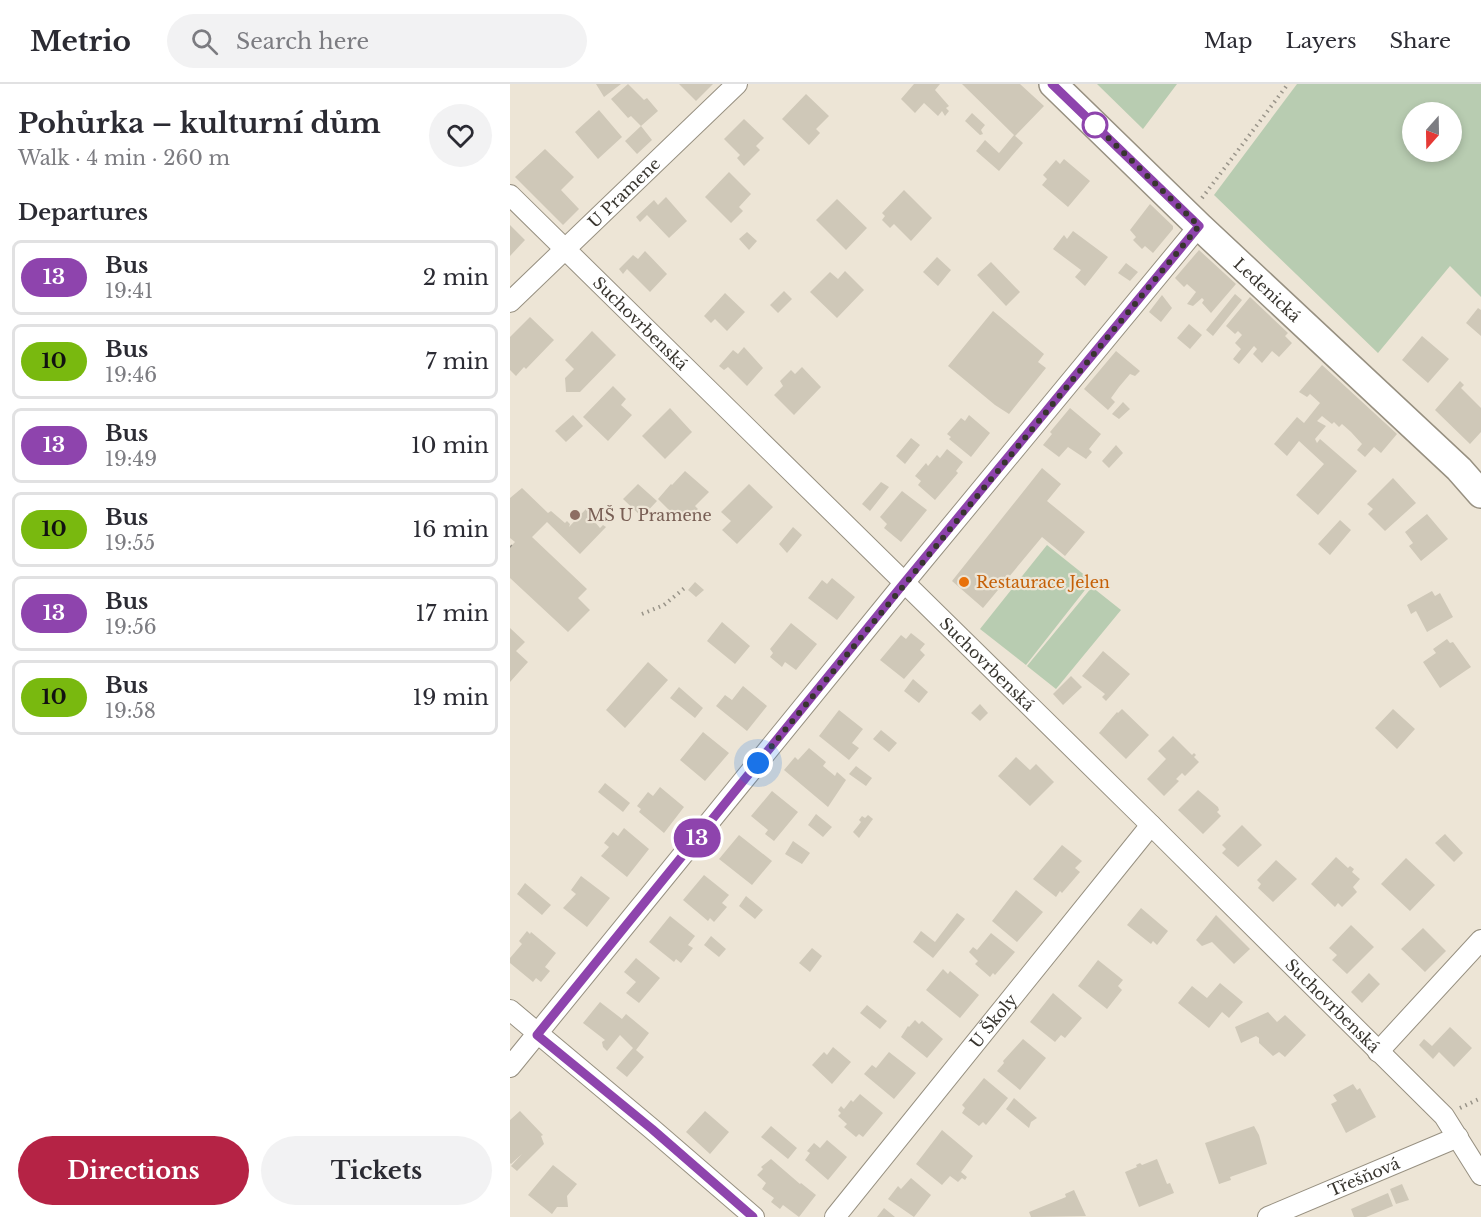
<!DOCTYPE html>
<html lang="en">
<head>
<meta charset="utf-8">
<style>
	body { margin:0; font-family:"Libre Baskerville",serif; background:#f2f2f3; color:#2b2b33; height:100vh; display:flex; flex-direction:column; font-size:22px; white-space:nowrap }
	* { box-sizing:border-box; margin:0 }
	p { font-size:20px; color:#7c7c81 }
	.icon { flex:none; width:33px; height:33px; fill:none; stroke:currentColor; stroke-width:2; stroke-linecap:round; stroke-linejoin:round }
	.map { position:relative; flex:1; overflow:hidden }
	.drawer { display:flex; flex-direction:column; background:#fff; width:510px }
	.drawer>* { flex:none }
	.badge { padding:0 12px; border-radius:20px; font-size:21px; line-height:39px }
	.needle { width:39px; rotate:200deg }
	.controls { position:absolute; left:892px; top:18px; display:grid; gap:12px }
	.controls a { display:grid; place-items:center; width:60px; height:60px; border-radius:50%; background:#fff; box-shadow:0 3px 9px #0003; font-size:30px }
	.you { position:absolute; width:30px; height:30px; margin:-15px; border:4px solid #fff; border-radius:50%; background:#1a73e8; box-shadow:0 0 0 9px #1a73e833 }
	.map>.badge { position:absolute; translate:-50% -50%; box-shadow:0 0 0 3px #fff }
	h2 { padding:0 18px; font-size:22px; line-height:54px }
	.round { display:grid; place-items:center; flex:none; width:63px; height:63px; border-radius:32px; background:#f2f2f3 }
	.headline { display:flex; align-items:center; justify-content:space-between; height:102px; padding:0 18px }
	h1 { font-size:28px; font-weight:800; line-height:45px }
	.action { display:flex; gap:12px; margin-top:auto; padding:12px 18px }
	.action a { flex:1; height:69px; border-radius:36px; background:#b52345; color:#fff; font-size:24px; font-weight:800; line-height:69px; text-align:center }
	.action a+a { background:#f2f2f3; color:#2b2b33 }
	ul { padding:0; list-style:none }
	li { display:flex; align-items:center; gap:18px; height:75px; margin:0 12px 9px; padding:0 6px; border:3px solid #e1e1e2; border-radius:9px }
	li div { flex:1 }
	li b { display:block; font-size:22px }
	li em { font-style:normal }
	li .badge { min-width:66px; font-weight:700; text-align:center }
	header { display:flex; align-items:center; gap:36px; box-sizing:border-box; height:84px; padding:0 30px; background:#fff; border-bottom:2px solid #e1e1e2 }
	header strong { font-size:28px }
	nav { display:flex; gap:33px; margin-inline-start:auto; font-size:21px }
	.search { width:420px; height:54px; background:#f2f2f3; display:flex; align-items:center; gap:15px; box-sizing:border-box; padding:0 21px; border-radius:33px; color:#7c7c81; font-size:22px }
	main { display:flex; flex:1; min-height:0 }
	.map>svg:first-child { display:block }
	.green { fill:#b8ccb1; fill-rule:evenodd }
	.building { fill:#cfc8b8 }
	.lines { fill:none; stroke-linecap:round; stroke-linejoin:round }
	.street-casing { stroke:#979081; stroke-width:22 }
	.secondary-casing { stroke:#979081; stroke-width:30 }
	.path { stroke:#999489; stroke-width:4; stroke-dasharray:1.5 4.5; stroke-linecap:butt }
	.street { stroke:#fff; stroke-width:20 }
	.secondary { stroke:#fff; stroke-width:27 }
	.line-casing { stroke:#fff; stroke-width:14 }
	.line { stroke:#8e44ad; stroke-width:9 }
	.walk { stroke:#38352f; stroke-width:6; stroke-dasharray:0 10.8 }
	.stop-dot { fill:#fff; stroke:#8e44ad; stroke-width:3 }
	.education-dot { fill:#8d6e63; stroke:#ede5d6; stroke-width:2 }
	.food-dot { fill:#e8710a; stroke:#ede5d6; stroke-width:2 }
	.labels { text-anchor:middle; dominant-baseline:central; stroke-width:4.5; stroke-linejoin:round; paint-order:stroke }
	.street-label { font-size:16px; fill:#38352f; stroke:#ede5d6 }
	.education-label { font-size:16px; fill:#785e54; stroke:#ede5d6; text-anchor:start }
	.food-label { font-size:16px; fill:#c56008; stroke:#ede5d6; text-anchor:start }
</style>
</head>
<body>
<header>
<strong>Metrio</strong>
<div class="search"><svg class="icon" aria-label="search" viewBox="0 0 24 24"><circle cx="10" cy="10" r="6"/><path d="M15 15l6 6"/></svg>Search here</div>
<nav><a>Map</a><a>Layers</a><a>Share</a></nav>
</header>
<main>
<section class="drawer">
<div class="headline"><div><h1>Pohůrka – kulturní dům</h1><p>Walk · 4 min · 260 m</p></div><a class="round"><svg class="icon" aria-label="heart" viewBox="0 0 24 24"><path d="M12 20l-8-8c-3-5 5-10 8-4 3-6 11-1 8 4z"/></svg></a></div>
<h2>Departures</h2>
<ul>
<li><span class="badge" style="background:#8e44ad;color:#fff">13</span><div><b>Bus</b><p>19:41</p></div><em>2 min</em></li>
<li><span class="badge" style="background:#79b90f;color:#111">10</span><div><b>Bus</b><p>19:46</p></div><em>7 min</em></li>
<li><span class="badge" style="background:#8e44ad;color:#fff">13</span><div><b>Bus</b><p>19:49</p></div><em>10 min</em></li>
<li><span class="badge" style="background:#79b90f;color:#111">10</span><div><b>Bus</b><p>19:55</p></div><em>16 min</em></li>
<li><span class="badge" style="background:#8e44ad;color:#fff">13</span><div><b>Bus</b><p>19:56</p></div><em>17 min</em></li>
<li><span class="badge" style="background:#79b90f;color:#111">10</span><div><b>Bus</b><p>19:58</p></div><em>19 min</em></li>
</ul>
<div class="action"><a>Directions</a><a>Tickets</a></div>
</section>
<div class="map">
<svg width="971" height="1133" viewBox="0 0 971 1133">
	<rect width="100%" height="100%" fill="#ede5d6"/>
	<path class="green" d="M587 0H667L633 45Z
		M787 0H971V213L940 182 868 269 704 111ZM903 28H942V68H903Z
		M537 461 582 497 516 581 470 545Z
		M582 503 611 526 546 605 517 582Z"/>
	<path class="building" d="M86 0H111L94 13Z
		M118 0 134 16 137 14 148 27 131 42 121 32 118 34 101 15Z
		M169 0H203L186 17Z
		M404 0H430L425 6 439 22 436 24 439 27 435 32 432 27 428 32 414 19 405 29 391 15Z
		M452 0H510L534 22 505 52Z
		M296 10 319 32 306 45 310 49 299 61 272 35Z
		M89 26 112 53 88 75 65 48Z
		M462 29 475 41 471 46 473 50 470 51 455 37Z
		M234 35 254 54 246 62 250 66 234 82 227 74 230 71 214 55Z
		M131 42 142 56 127 70 115 57Z
		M504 51 513 59 489 87 466 67 475 56 489 69Z
		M35 65 64 93 51 106 69 125 53 141 5 93Z
		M554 75 580 97 558 123 532 101 537 95 533 91 546 76 550 80Z
		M219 88 241 110 229 123 233 127 221 139 195 113Z
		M394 106 422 134 401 157 384 140 380 144 372 136 375 132 372 129Z
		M156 113 177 137 159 154 137 131 130 138 126 133 144 116 148 121Z
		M327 115 357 144 336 166 306 136Z
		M640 120 663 142V145L643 169 635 162 632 165 623 156 626 153 620 146Z
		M0 141 15 156 0 172Z
		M563 147 598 173 575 202 565 193 571 186 543 165 554 151 557 155Z
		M237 148 247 157 239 166 229 155Z
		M689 166 726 200 701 229 692 219 694 216 692 214 683 222 677 220 686 208 677 200 674 203 665 194Z
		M135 167 157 190 140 208 117 185 113 190 109 185 123 171 128 175Z
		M427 173 441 186 428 202 413 188Z
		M481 178 510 208 496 222 467 191Z
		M616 179 628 188 620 197 608 189Z
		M335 187 354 206 327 234 300 208 320 188 328 195Z
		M274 207 282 215 268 229 260 221Z
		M215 209 235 228 217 247 205 235 201 239 194 232Z
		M725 210 732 216 703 252 696 246Z
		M652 211 662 224 651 238 639 228Z
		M740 213 778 249 775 252 782 259 769 273 762 267 752 279 743 270 747 265 744 262 729 280 723 275 731 265 725 259 732 251 728 247 725 250 716 242Z
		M968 224 971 226V252L956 239Z
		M483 227 534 270 528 278 536 284 499 330 485 321 438 282Z
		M20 233 44 256 16 285 14 283 6 292 0 286V253Z
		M679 240 692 251 680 265 667 254Z
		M82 247 106 271 70 308H56L55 294 64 285 55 276Z
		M912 252 939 275 918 299 892 276Z
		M234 263 253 284 237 302 218 283 214 286 209 282 223 266 228 270Z
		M606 267 630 287 625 292 620 290 609 303 601 314 605 318 598 326 574 305Z
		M812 281 887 350 871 369 864 363 855 373 847 366 852 360 841 348 832 340 829 343 824 338 822 340 812 332 807 337 816 342 805 355 807 359 810 355 847 387 808 431 786 411 814 380 789 357 777 372 764 360 787 333 794 339 810 319 800 310 797 313 789 308Z
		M292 283 311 303 284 331 264 311 273 302 270 297 281 286 285 290Z
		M950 297 954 301 951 304 971 324V348L960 360 925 326Z
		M103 302 116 315 111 321 122 331 98 357 73 333Z
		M613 318 620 325 609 335 602 330Z
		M160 324 182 348 155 375 132 352Z
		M560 324 591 350 579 365 582 368 576 375 558 363 549 373 533 361 542 350 540 348Z
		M63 331 73 342 56 358 45 347Z
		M459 331 480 349 461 373 439 355 441 353 437 350 451 334 455 337Z
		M401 354 410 361 395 380 386 372Z
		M606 361 613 369 599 384 592 377Z
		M437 365 453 378 446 387 448 389 425 416 408 401 411 397 405 392 416 379 418 382 427 371 430 374Z
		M532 384 551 400 537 417 575 448 555 472 532 453 473 524 442 497Z
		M175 387 199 408 185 422 188 425 181 433 177 430 170 437 148 415 161 400 162 401Z
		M883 394 906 419 875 447 858 430 863 425 857 420Z
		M371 398 379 403 360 427 352 420Z
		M128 400 147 417 132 433 113 415Z
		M239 400 263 423 227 460 212 446 221 437 211 428Z
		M12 404 38 429 41 427 55 439 57 437 60 440 59 443 76 425 86 434 84 437 90 444 93 441 96 443 70 470 37 438 22 453 77 505 68 514 80 526 58 548 0 494V463L5 458 0 454V414Z
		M392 407 417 426 391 458 374 444 377 440 370 433Z
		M917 430 938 455 911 477 899 462 903 459 895 448Z
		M830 436 841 446 820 471 808 460Z
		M283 443 292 451 277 469 269 460Z
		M322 494 345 513 327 536 298 514 312 496 317 500Z
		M185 498 194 506 186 513 178 506Z
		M922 507 925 512 930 509 943 533 917 548 906 527 901 530 897 521Z
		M212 538 240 562 225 580 197 557Z
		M281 539 307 560 286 586 275 578 272 583 260 573 263 569 260 565Z
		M0 544 15 558 6 567 18 578 0 598Z
		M401 549 415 560 410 566 415 571 394 595 370 576 391 551 396 555Z
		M937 555 940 559 943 558 961 583 930 604 913 578 926 569 923 565Z
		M593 567 620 590 596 617 592 613 595 610 572 592Z
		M138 578 158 596 115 644 96 626Z
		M561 592 572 603 553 621 543 610Z
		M403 595 418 608 409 619 394 607Z
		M233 602 257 622 237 647 206 622 215 611 222 616Z
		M169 603 193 624 185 634 160 614Z
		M470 620 478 629 470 637 461 629Z
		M612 625 639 651 616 675 589 649 607 628 608 629Z
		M883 625 905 645 887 665 865 644Z
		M329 626 353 645 342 659 349 664 339 676 309 652Z
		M371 646 387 659 379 668 363 655Z
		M193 648 219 669 195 697 170 676Z
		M663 652 682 671 684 669 686 671 684 673 689 678 675 692 672 689 666 695 669 697 654 712 637 695 656 675 648 667Z
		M299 664 316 678 313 682 325 692 327 688 336 696 318 723 274 686 285 673 288 676Z
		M506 673 520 686 526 680 544 698 520 722 488 692Z
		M346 682 362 694 356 702 339 690Z
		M95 699 120 719 113 728 88 708Z
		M150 703 174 723 154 749 129 728 131 725 127 722 138 708 143 712Z
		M688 706 708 723 709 726 707 728 711 732 693 750 668 726Z
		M262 707 288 728 264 757 255 750 258 746 241 732Z
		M306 730 322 743 313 753 298 741Z
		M358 731 363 735 349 754 343 748 351 738 349 736 352 732 355 734Z
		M732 741 752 761 728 783 712 769 716 765 712 761Z
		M114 744 139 765 117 793 91 772 99 763 94 759 103 748 108 752Z
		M935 750 953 769 944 778 925 759Z
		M229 751 262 777 242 801 209 775Z
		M283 757 300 769 292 780 275 770Z
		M552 761 572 777 565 784 570 788 552 809 550 807 546 813 523 795Z
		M826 773 838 784 840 782 844 785 842 788 850 795 843 803 847 808 832 823 828 819 825 823 801 800Z
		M896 774 925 801 900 827 871 800Z
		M766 776 787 795 763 818 748 804 751 800 747 796Z
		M194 791 219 811 212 819 217 823 204 838 200 834 198 837 173 816Z
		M71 792 100 814 77 843 53 824 66 810 61 806Z
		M15 799 41 821 32 831 7 810Z
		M506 806 533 828 507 858 482 837Z
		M236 812 253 826 245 835 229 822Z
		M631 824 658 847 647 861 643 857 641 860 617 841Z
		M447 829 455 835 423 874 403 858 411 847 425 858Z
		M706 831 740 865 724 880 702 858 692 862 686 856Z
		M160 832 185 852 178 861 183 864 171 879 166 875 164 878 139 858Z
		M841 841 864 863 837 890 822 876 827 871 819 864Z
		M913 844 936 867 915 888 891 865Z
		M17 847 20 850 21 848 46 869 35 883 40 887 31 898 26 894 23 898 0 879V874L12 860 9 857Z
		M481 849 505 868 485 891 483 889 480 893 465 880 468 877 459 868 463 863 467 866Z
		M201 852 216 865 209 873 194 861Z
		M302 864 312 872 300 888 289 879Z
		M126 874 150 894 129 919 116 909 126 898 114 888Z
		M588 876 613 896 608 902 612 906 597 925 568 902Z
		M433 885 438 890 440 887 469 911 450 934 416 906Z
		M859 889 870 900 852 919 841 908Z
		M710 899 733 918 719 934 712 928 699 944 668 919 682 902 697 914Z
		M543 909 572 934 555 954 551 951 545 958 520 938Z
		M90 918 112 935 116 930 139 949 126 966 134 973 117 993 106 984 123 964 110 951 97 967 93 963 92 958 95 956 73 939Z
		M357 921 377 937 370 945 350 929Z
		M758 928 767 938 775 931 796 951 775 973 769 968 763 972 749 959V954L746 952 731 959 725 943Z
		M405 936 409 940 412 937 433 955 417 974 391 953 398 942 399 943Z
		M940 943 962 964 944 983 929 968 923 975 909 961 914 955 922 962Z
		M513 955 536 974 510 1006 487 987 494 979 493 977Z
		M323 963 341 978 322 1000 302 981 314 968 317 971Z
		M379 968 406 989 384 1015 354 990 362 981 366 984Z
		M474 994 498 1014 476 1041 473 1038 469 1042 452 1029 455 1024 452 1021Z
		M843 1000 847 1006 850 1004 866 1033 836 1049 821 1020 827 1017 823 1011Z
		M350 1010 373 1029 353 1053 349 1050 346 1053 334 1043 337 1040 328 1032 331 1029 328 1026 331 1022 334 1025 341 1016 343 1018Z
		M504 1014 527 1034 521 1038 519 1044 496 1025Z
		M10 1027 33 1051 31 1052 34 1060 7 1087 1 1082 12 1070 1 1080 0 1079V1036Z
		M195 1027 219 1048 200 1070 176 1048Z
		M261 1042 287 1064 278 1075 251 1053Z
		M744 1042 749 1051 757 1080 720 1093 721 1096 709 1100 695 1059Z
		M432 1046 463 1072 451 1088 457 1093 455 1096 452 1094 448 1098 440 1092 432 1101 406 1080Z
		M317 1056 337 1073 318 1096 295 1076 300 1069 297 1067 304 1059 310 1064Z
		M261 1075 290 1100 291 1099 306 1111 289 1133 273 1121 270 1125 261 1118 264 1114 252 1105 256 1099 247 1091 253 1085 251 1083Z
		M647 1075 657 1100 660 1099 664 1109 629 1123 615 1088 627 1083 626 1081 630 1079 632 1081Z
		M43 1081 67 1100 57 1112 58 1123H47L42 1130 18 1111Z
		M401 1094 421 1111 404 1133 378 1115 388 1102 391 1105Z
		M892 1100 899 1116 886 1120 880 1105Z
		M564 1106 576 1132 521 1133 519 1128 556 1113 555 1110Z
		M878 1109 883 1122 856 1133H844L841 1125Z
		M374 1124 385 1133H367Z"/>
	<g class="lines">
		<defs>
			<g id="street">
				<path id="s1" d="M0 111 641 741 934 1032 971 1091"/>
				<path id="s2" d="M0 218 227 0"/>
				<path d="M0 926 142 1045 244 1133"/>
				<path d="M868 968 971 856"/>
				<path d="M0 983 394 499 689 142"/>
				<path id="s3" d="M325 1133 641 741"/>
				<path id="s4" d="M758 1133 948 1053"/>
			</g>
			<g id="secondary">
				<path id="s5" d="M543 0 689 142 949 385 971 410"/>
			</g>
		</defs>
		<use href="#street" class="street-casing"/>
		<use href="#secondary" class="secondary-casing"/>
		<path class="path" d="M692 114 778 0
			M0 462 1 463
			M132 530 154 521 177 502
			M950 1024 971 1014"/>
		<use href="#street" class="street"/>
		<use href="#secondary" class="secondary"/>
	</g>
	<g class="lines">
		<defs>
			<path id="line" d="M243 1133 142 1045 27 951 394 499 689 142 542 0"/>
		</defs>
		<use href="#line" class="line-casing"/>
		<use href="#line" class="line"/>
		<path class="walk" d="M248 679 689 142 585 41"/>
	</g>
	<circle class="stop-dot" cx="585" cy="41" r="12"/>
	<circle class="education-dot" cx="65" cy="431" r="6"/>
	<circle class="food-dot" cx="454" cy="498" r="6"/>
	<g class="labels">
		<g class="street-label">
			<text stroke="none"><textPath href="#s2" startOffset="158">U Pramene</textPath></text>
			<text stroke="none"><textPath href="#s5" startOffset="297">Ledenická</textPath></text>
			<text stroke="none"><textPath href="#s1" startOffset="183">Suchovrbenská</textPath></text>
			<text stroke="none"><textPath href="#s1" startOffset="669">Suchovrbenská</textPath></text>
			<text stroke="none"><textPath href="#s1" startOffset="1155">Suchovrbenská</textPath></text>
			<text stroke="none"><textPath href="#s3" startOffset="252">U Školy</textPath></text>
			<text stroke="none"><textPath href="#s4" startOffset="104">Třešňová</textPath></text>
		</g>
		<g class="education-label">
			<text x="77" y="431">MŠ U Pramene</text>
		</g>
		<g class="food-label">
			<text x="466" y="498">Restaurace Jelen</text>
		</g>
	</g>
</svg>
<div class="controls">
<a><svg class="needle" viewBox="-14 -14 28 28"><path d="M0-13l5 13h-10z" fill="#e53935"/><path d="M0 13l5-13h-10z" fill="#7c7c81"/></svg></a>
</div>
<div class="you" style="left:248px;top:679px"></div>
<b class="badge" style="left:187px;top:754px;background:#8e44ad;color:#fff">13</b>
</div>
</main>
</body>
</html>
